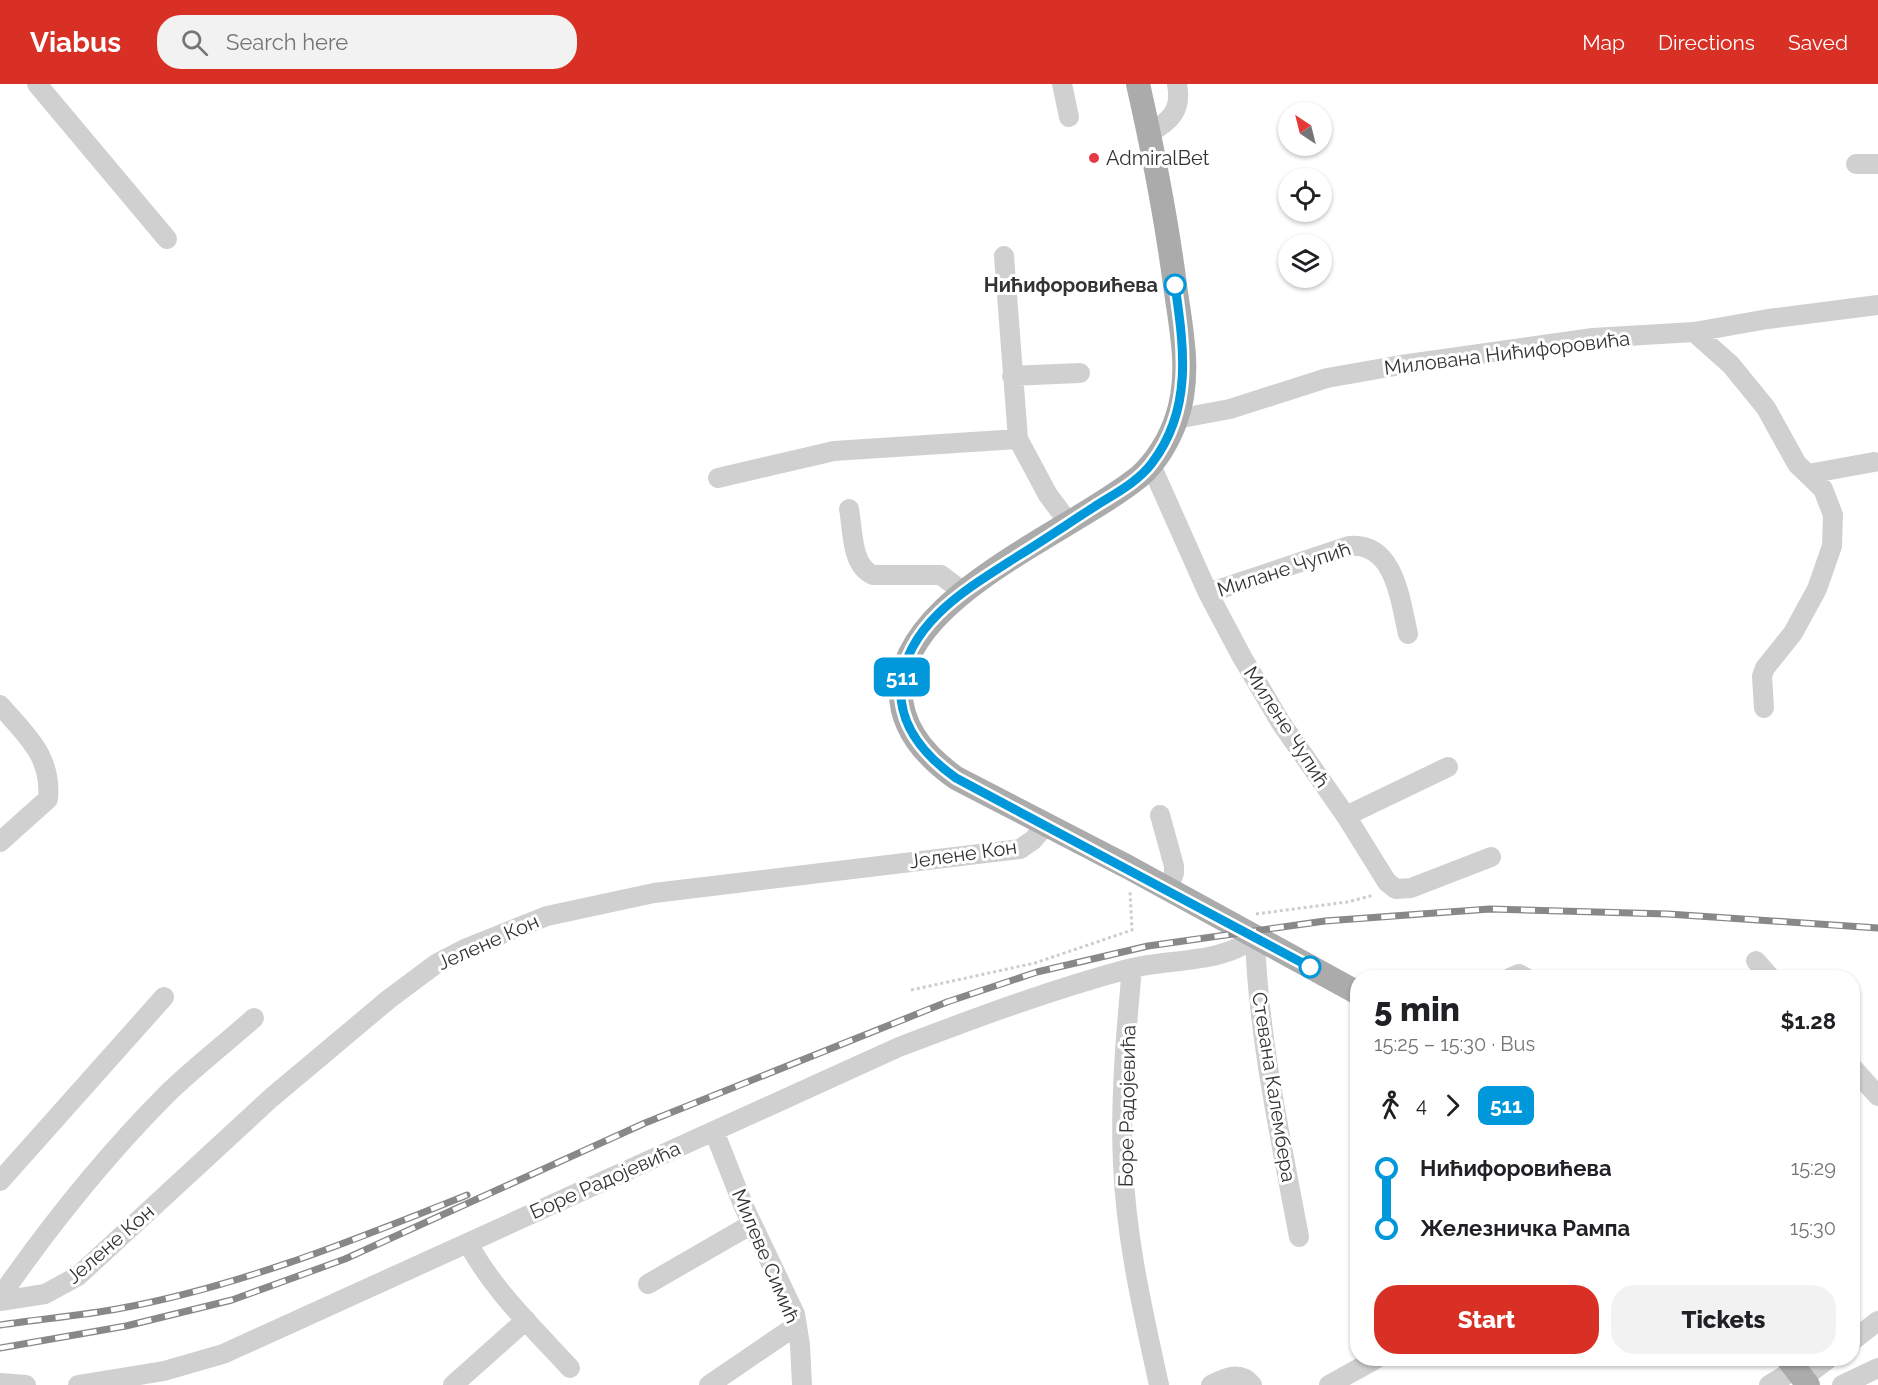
<!DOCTYPE html>
<html lang="en">
<head>
<meta charset="utf-8">
<style>
	body { margin:0; font-family:Raleway,sans-serif; background:#f2f2f2; color:#202124; height:100vh; display:flex; flex-direction:column; font-size:22px; white-space:nowrap }
	* { box-sizing:border-box; margin:0 }
	p { font-size:20px; color:#757577 }
	.icon { flex:none; width:33px; height:33px; fill:none; stroke:currentColor; stroke-width:2; stroke-linecap:round; stroke-linejoin:round }
	.map { position:relative; flex:1; overflow:hidden }
	.panel { position:absolute; left:1350px; top:886px; width:510px; height:396px; display:flex; flex-direction:column; background:#fff; border-radius:24px; box-shadow:0 2px 4px #0004 }
	.panel>* { flex:none }
	.badge { padding:0 12px; border-radius:9px; font-size:21px; line-height:39px }
	.needle { width:39px; rotate:325deg }
	.controls { position:absolute; left:1278px; top:18px; display:grid; gap:12px }
	.controls a { display:grid; place-items:center; width:54px; height:54px; border-radius:50%; background:#fff; box-shadow:0 2px 4px #0004; font-size:30px }
	.map>.badge { position:absolute; translate:-50% -50%; box-shadow:0 0 0 3px #fff }
	.legs { display:flex; align-items:center; gap:9px; height:66px; padding:0 24px; font-size:20px }
	.legs p { margin-inline-start:auto }
	.headline { display:flex; align-items:center; justify-content:space-between; height:102px; padding:0 24px }
	h1 { font-size:33px; font-weight:800; line-height:45px }
	.button { display:flex; gap:12px; margin-top:auto; padding:12px 24px }
	.button a { flex:1; height:69px; border-radius:24px; background:#d93025; color:#fff; font-size:24px; font-weight:800; line-height:69px; text-align:center }
	.button a+a { background:#f2f2f2; color:#202124 }
	ul { padding:0 24px; list-style:none }
	li { display:flex; align-items:center; gap:21px; height:60px; font-size:22px }
	li i { display:grid; place-items:center; width:9px; height:100%; margin:0 8px; background:currentColor }
	li i::after { content:''; width:15px; height:15px; margin:-8px; border:4px solid; border-radius:50%; background:#fff }
	li p { margin-inline-start:auto }
	li:first-child i { background:linear-gradient(#0000 50%,currentColor 0) }
	li:last-child i { background:linear-gradient(currentColor 50%,#0000 0) }
	header { display:flex; align-items:center; gap:36px; box-sizing:border-box; height:84px; padding:0 30px; background:#d93025; color:#fff }
	header strong { font-size:28px }
	nav { display:flex; gap:33px; margin-inline-start:auto; font-size:21px }
	.search { width:420px; height:54px; background:#f2f2f2; display:flex; align-items:center; gap:15px; box-sizing:border-box; padding:0 21px; border-radius:24px; color:#757577; font-size:22px }
	.map>svg:first-child { display:block }
	.lines { fill:none; stroke-linecap:round; stroke-linejoin:round }
	.path { stroke:#cdcdcd; stroke-width:3; stroke-dasharray:3 3; stroke-linecap:butt }
	.minor { stroke:#d0d0d0; stroke-width:20 }
	.major { stroke:#ababab; stroke-width:24 }
	.rail-casing { stroke:#888; stroke-width:7 }
	.rail { stroke:#fff; stroke-width:4.5; stroke-dasharray:14; stroke-linecap:butt }
	.line-1-casing { stroke:#fff; stroke-width:14 }
	.line-1 { stroke:#0098da; stroke-width:9 }
	.poi-dot { fill:#e63946; stroke:#fff; stroke-width:2 }
	.stop-1-dot { fill:#fff; stroke:#0098da; stroke-width:3 }
	.labels { text-anchor:middle; dominant-baseline:central; stroke-width:6; stroke-linejoin:round; paint-order:stroke }
	.poi-label { font-size:20px; fill:#333; stroke:#fff; text-anchor:start }
	.stop-label { font-size:20px; font-weight:bold; fill:#333; stroke:#fff; text-anchor:end }
	.street-label { font-size:20px; fill:#333; stroke:#fff }
</style>
</head>
<body>
<header>
<strong>Viabus</strong>
<div class="search"><svg class="icon" aria-label="search" viewBox="0 0 24 24"><circle cx="10" cy="10" r="6"/><path d="M15 15l6 6"/></svg>Search here</div>
<nav><a>Map</a><a>Directions</a><a>Saved</a></nav>
</header>
<div class="map">
<svg width="1878" height="1301" viewBox="0 0 1878 1301">
	<rect width="100%" height="100%" fill="#fff"/>
	<g class="lines">
		<path class="path" d="M1256 830 1347 818 1374 811
			M911 906 1035 879 1132 846 1130 807"/>
		<path class="minor" d="M37 0 167 155
			M1062 0 1069 33
			M1149 49C1171 37 1182 26 1177 0
			M1856 80H1878
			M1004 172 1018 355 1048 411 1069 439
			M1694 248 1731 281 1766 324 1797 380 1823 405 1833 431 1832 462 1817 505 1793 549 1765 584 1762 592 1764 624
			M1012 292 1080 289
			M1176 335 1230 325 1327 294 1401 281 1593 254 1694 248 1768 235 1878 221
			M1151 381 1208 509 1242 573 1281 639 1346 732 1387 798 1396 805 1411 804 1491 773
			M1808 390 1874 378
			M718 394 834 367 1018 355
			M849 425C853 446 851 482 873 491H941L963 508
			M1208 509 1349 462C1395 458 1400 516 1408 550
			M0 621C26 651 52 672 48 715L0 758
			M1160 731 1174 782V789L1168 805
			M1346 732 1448 683
			M1255 853C1258 952 1281 1056 1299 1153
			M1756 877 1771 894
			M1132 884C1126 949 1120 1015 1123 1080 1126 1155 1143 1228 1159 1301
			M1510 894 1519 890 1526 894
			M1852 983 1878 1012
			M714 1047 744 1123 795 1230 800 1261 802 1301
			M0 1097 164 913
			M468 1159C493 1206 535 1246 570 1284
			M648 1200 752 1140
			M0 1213C50 1141 106 1071 168 1009 195 983 226 959 254 934
			M0 1217 45 1210 78 1192 271 1014 389 915 436 880 467 864 547 832 654 809 1020 765 1033 756 1046 741
			M1852 1257 1878 1237
			M1803 1294 1828 1275
			M0 1299 26 1301
			M78 1301 164 1287 223 1270 899 963C975 934 1050 906 1128 885 1169 874 1221 881 1255 853
			M453 1301 526 1236
			M709 1301 797 1241
			M1211 1301C1225 1294 1240 1286 1252 1301
			M1329 1301 1376 1275
			M1769 1301 1796 1285
			M1842 1301 1878 1284"/>
		<path class="major" d="M1138 0C1153 66 1166 133 1175 201 1181 245 1192 292 1176 336 1169 356 1156 378 1140 392 1073 447 909 509 901 601 898 642 925 672 956 694L1128 783 1358 909
			M1788 1275 1808 1301"/>
		<defs>
			<path id="rail" d="M0 1241C39 1235 79 1232 117 1225 238 1203 354 1156 467 1111
				M0 1264 126 1242 232 1216 345 1175 645 1039 947 918 1037 888 1148 862 1325 837 1490 825 1668 830 1878 844"/>
		</defs>
		<use href="#rail" class="rail-casing"/>
		<use href="#rail" class="rail"/>
	</g>
	<g class="lines">
		<defs>
			<path id="line-1" d="M1175 201C1184 264 1193 325 1152 379 1138 398 1114 410 1094 423 1069 439 1044 456 1018 472 970 503 907 538 901 601 898 642 925 672 956 694L1310 883"/>
		</defs>
		<use href="#line-1" class="line-1-casing"/>
		<use href="#line-1" class="line-1"/>
	</g>
	<circle class="poi-dot" cx="1094" cy="74" r="6"/>
	<g class="stop-1-dot">
		<circle cx="1175" cy="201" r="10"/>
		<circle cx="1310" cy="883" r="10"/>
	</g>
	<g class="labels">
		<g class="poi-label">
			<text x="1106" y="74">AdmiralBet</text>
		</g>
		<g class="stop-label">
			<text x="1158" y="201">Нићифоровићева</text>
		</g>
		<g class="street-label">
			<text transform="translate(1507 269) rotate(-7)">Милована Нићифоровића</text>
			<text transform="translate(1284 485) rotate(-18)">Милане Чупић</text>
			<text transform="translate(1287 643) rotate(57)">Милене Чупић</text>
			<text transform="translate(963 770) rotate(-8)">Јелене Кон</text>
			<text transform="translate(488 858) rotate(-24)">Јелене Кон</text>
			<text transform="translate(1274 1003) rotate(81)">Стевана Калембера</text>
			<text transform="translate(1127 1022) rotate(-89)">Боре Радојевића</text>
			<text transform="translate(605 1096) rotate(-24)">Боре Радојевића</text>
			<text transform="translate(110 1160) rotate(-41)">Јелене Кон</text>
			<text transform="translate(766 1172) rotate(67)">Милеве Симић</text>
		</g>
	</g>
</svg>
<div class="controls">
<a><svg class="needle" viewBox="-14 -14 28 28"><path d="M0-13l5 13h-10z" fill="#e53935"/><path d="M0 13l5-13h-10z" fill="#757577"/></svg></a>
<a><svg class="icon" aria-label="locate" viewBox="0 0 24 24"><circle cx="12" cy="12" r="6"/><path d="M12 2v4M12 18v4M2 12h4M18 12h4"/></svg></a>
<a><svg class="icon" aria-label="layers" viewBox="0 0 24 24"><path d="M12 4l9 5-9 5-9-5zM3 14l9 5 9-5"/></svg></a>
</div>
<b class="badge" style="left:902px;top:593px;background:#0098da;color:#fff">511</b>
<section class="panel">
<div class="headline"><div><h1>5 min</h1><p>15:25 – 15:30 · Bus</p></div><b>$1.28</b></div>
<div class="legs"><svg class="icon" aria-label="walk" viewBox="0 0 24 24"><circle cx="13" cy="4" r="2"/><path d="M13 8l-2 6 4 7M11 14l-3 7M7 12l3-4h3l4 4"/></svg>4<svg class="icon" aria-label="forward" viewBox="0 0 24 24"><path d="M9 5l7 7-7 7"/></svg><b class="badge" style="background:#0098da;color:#fff">511</b></div>
<ul>
<li><i style="color:#0098da"></i><b>Нићифоровићева</b><p>15:29</p></li>
<li><i style="color:#0098da"></i><b>Железничка Рампа</b><p>15:30</p></li>
</ul>
<div class="button"><a>Start</a><a>Tickets</a></div>
</section>
</div>
</body>
</html>
